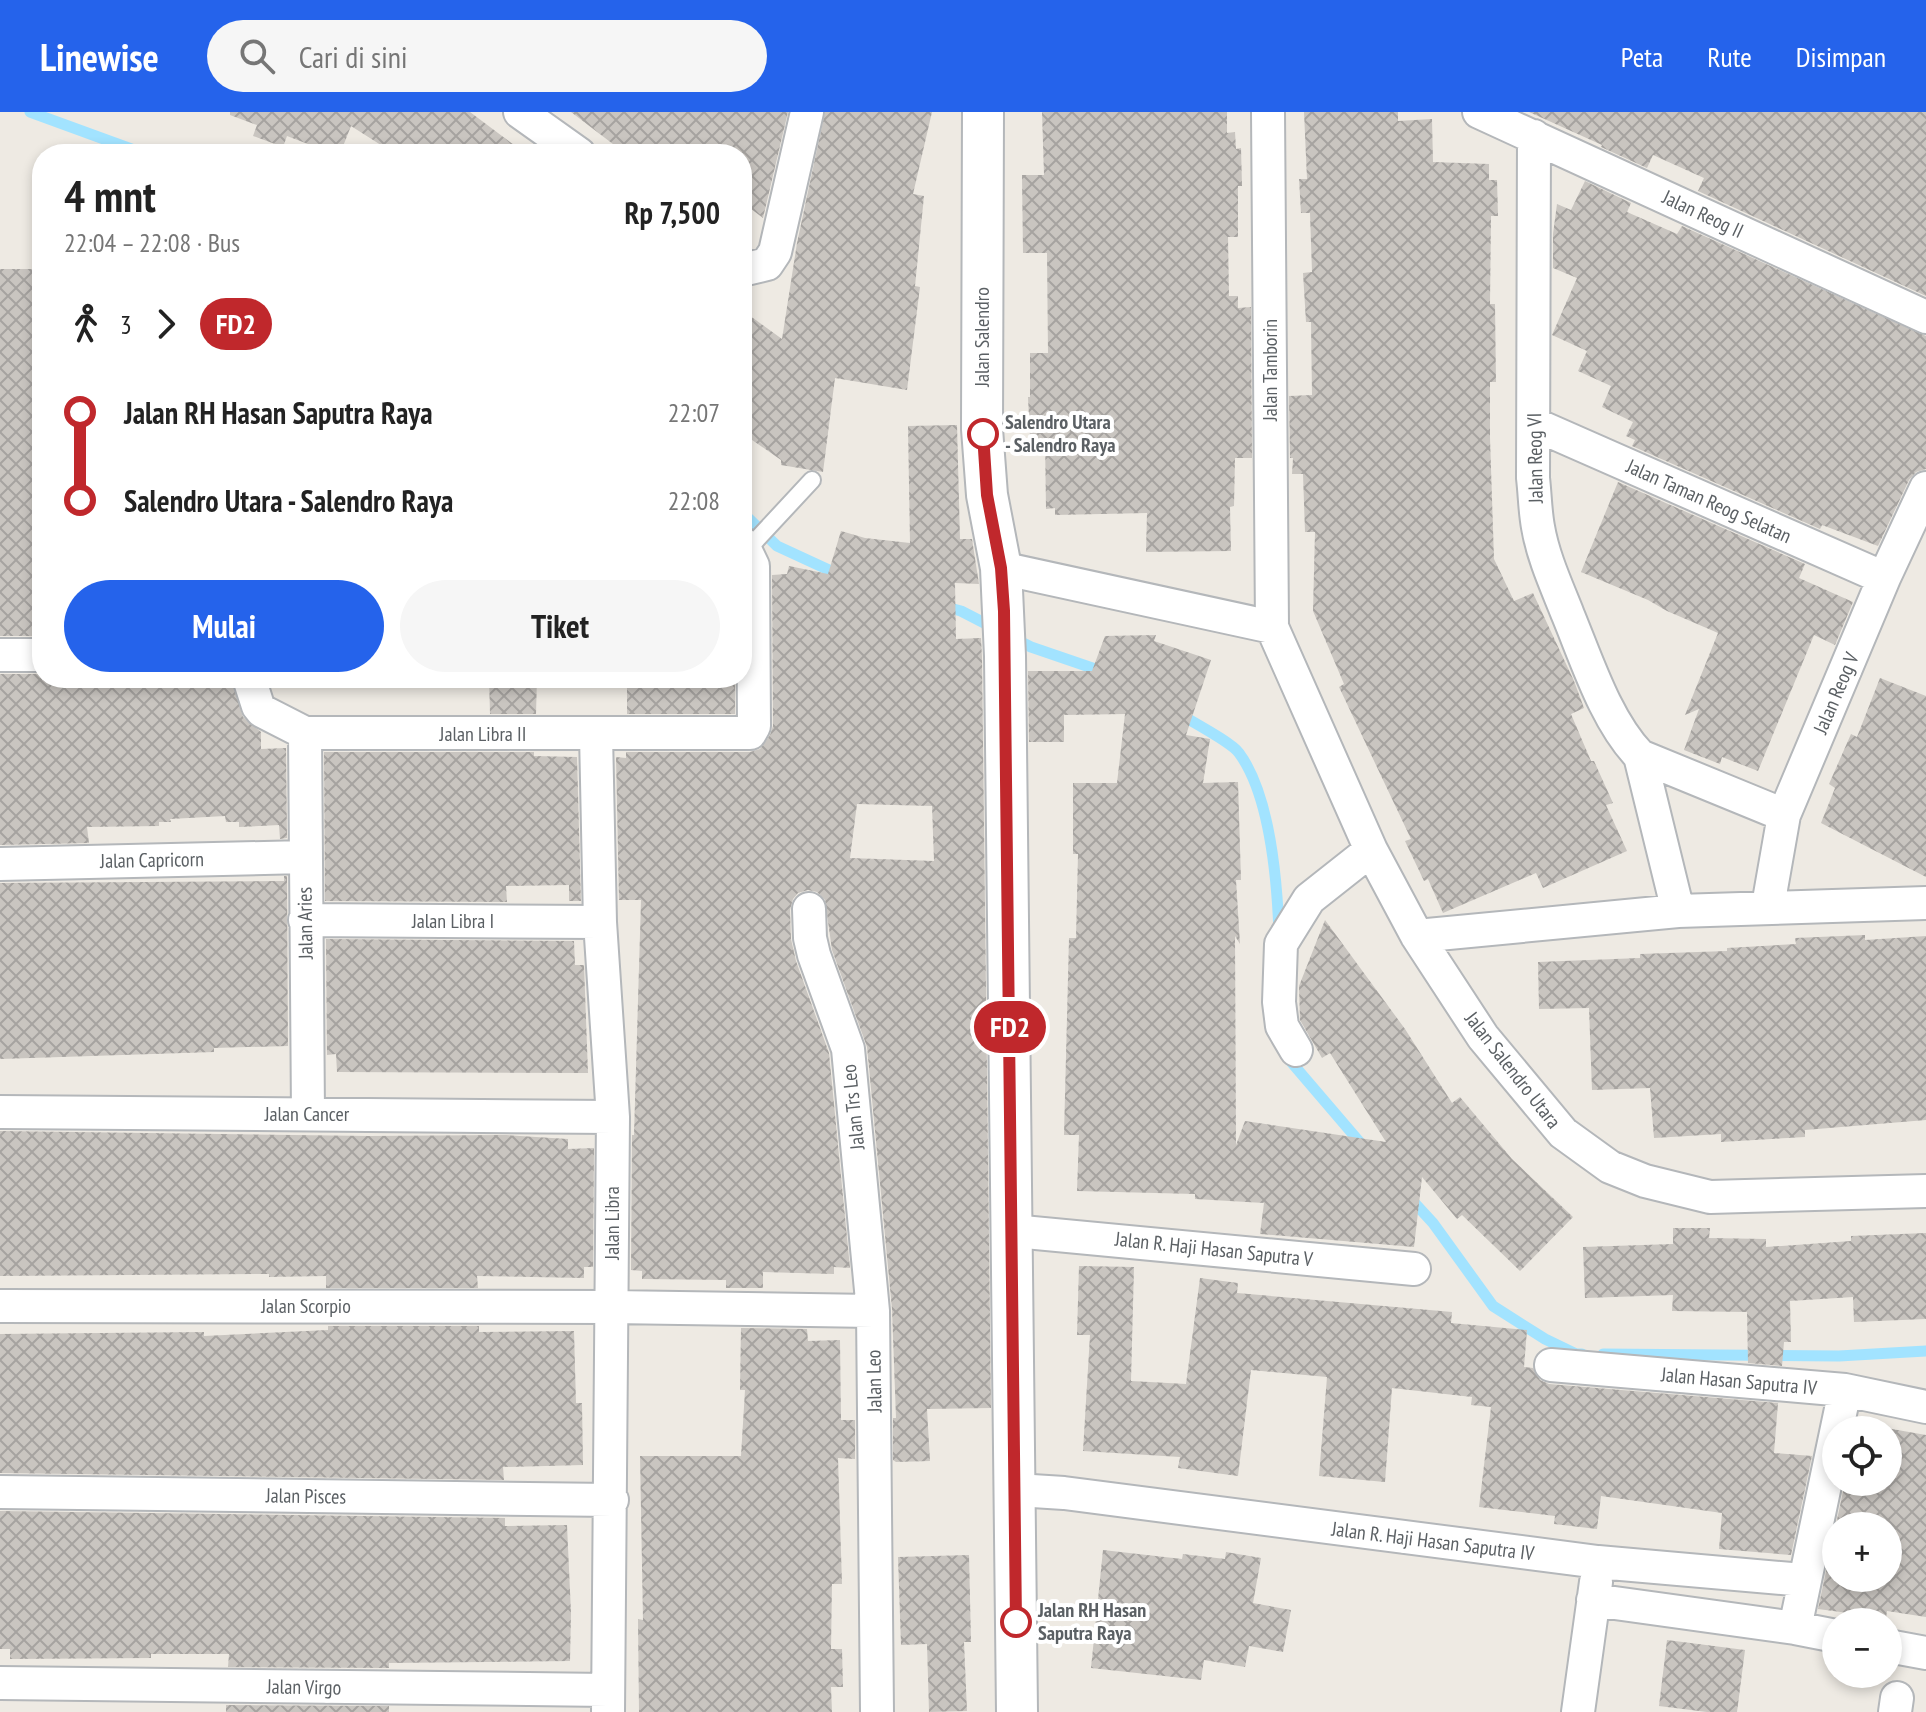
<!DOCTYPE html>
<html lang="id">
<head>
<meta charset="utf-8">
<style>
	body { margin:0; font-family:"PT Sans Narrow",sans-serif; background:#f6f6f6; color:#222; height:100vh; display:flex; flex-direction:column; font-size:30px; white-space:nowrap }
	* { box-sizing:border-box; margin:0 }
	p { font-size:26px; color:#767676 }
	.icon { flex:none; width:44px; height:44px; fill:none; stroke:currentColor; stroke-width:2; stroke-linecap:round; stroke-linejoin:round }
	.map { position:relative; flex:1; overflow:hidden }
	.side { position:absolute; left:32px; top:32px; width:720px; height:544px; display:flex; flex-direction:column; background:#fff; border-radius:32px; box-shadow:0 4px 12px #0003 }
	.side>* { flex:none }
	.badge { padding:0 16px; border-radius:26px; font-size:28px; line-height:52px }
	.buttons { position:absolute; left:1822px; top:1304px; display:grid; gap:16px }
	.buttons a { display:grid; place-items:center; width:80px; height:80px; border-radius:50%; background:#fff; box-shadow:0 4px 12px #0003; font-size:40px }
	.map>.badge { position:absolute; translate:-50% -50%; box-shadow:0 0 0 4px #fff }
	.legs { display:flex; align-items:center; gap:12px; height:88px; padding:0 32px; font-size:26px }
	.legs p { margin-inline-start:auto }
	.overview { display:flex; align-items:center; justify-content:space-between; height:136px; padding:0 32px }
	h1 { font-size:44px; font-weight:600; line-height:60px }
	.button { display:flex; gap:16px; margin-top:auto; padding:16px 32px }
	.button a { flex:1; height:92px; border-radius:48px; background:#2563eb; color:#fff; font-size:32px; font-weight:600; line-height:92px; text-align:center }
	.button a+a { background:#f6f6f6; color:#222 }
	ul { padding:0 32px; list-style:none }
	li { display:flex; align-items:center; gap:28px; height:88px; font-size:30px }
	li i { display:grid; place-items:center; width:12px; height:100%; margin:0 10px; background:currentColor }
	li i::after { content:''; width:20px; height:20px; margin:-10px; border:6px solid; border-radius:50%; background:#fff }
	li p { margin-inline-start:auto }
	li:first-child i { background:linear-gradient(#0000 50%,currentColor 0) }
	li:last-child i { background:linear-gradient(currentColor 50%,#0000 0) }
	header { display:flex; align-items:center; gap:48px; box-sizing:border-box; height:112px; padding:0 40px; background:#2563eb; color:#fff }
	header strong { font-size:38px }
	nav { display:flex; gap:44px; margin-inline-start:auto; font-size:28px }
	.search { width:560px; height:72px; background:#f6f6f6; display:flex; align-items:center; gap:20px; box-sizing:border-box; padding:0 28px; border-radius:44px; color:#767676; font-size:30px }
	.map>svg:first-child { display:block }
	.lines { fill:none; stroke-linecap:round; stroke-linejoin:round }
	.stream { stroke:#a2e3ff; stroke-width:11 }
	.building { fill:url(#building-cross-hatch); fill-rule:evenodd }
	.service-casing { stroke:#b4b7ba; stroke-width:20 }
	.minor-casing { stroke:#b4b7ba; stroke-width:36 }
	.tertiary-casing { stroke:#b4b7ba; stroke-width:44 }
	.service { stroke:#fff; stroke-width:16 }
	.minor { stroke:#fff; stroke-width:32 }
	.tertiary { stroke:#fff; stroke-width:40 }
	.line-1-casing { stroke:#fff; stroke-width:18 }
	.line-1 { stroke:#c0282c; stroke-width:12 }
	.stop-1-dot { fill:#fff; stroke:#c0282c; stroke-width:4 }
	.labels { text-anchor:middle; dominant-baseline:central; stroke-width:8; stroke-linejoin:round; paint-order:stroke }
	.street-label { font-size:20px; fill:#5b6064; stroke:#fff }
	.stop-label { font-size:20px; font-weight:bold; fill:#5b6064; stroke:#fff; text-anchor:start }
</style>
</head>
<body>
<header>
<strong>Linewise</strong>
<div class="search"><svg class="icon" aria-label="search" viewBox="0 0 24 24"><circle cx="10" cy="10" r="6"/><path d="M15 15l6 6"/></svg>Cari di sini</div>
<nav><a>Peta</a><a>Rute</a><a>Disimpan</a></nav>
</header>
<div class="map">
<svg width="1926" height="1600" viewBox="0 0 1926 1600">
	<defs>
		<pattern id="building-cross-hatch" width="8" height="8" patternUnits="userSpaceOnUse" patternTransform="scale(2)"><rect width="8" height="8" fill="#c9c5c0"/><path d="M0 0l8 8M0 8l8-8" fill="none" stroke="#a6a3a0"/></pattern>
	</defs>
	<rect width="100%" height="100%" fill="#eeeae3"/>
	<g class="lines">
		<path class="stream" d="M30 0 145 42
			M742 400 777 434 842 464
			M942 494 961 499 996 517
			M1011 525 1031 535 1107 561
			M1178 601C1192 610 1231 630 1239 641 1270 683 1277 768 1279 820
			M1286 944 1363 1034
			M1410 1086 1433 1111 1493 1194 1545 1227 1576 1242H1582
			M1603 1242 1839 1244 1926 1239"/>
	</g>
	<path class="building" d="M230 0H470L526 42H395L351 14 340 42H334L287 24 283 35 253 24 257 13 230 3Z
		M571 0H788L763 106 742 90V42H626Z
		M825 0H932L913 82 924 84 915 174 920 175 907 278 835 266 823 360 781 353V348L742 321V198L782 227 797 131Z
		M1042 0H1227V21L1235 20 1236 37 1241 36 1242 74H1238V125H1228L1229 184H1238V196L1251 195 1252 346H1235L1234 394 1230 395 1231 439 1146 440 1147 401 1055 403V396L1046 397 1045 327H1030L1028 285H1030V241H1048L1047 141H1023L1022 63H1044Z
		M1304 0H1398V9L1432 7 1433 50 1489 52V68H1497L1498 104H1491L1490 192H1495L1496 270H1490V326L1494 447 1514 489 1533 481 1574 569 1584 596 1571 602 1591 649H1594L1613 691 1606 693 1627 739 1543 776 1536 761 1443 801 1428 767 1424 769 1405 729 1411 727 1339 575 1344 572 1313 499 1315 420H1305L1303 362H1292L1293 346H1290L1289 284 1312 283 1311 210H1306L1303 161 1312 160 1310 101H1301L1299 67H1307Z
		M1529 0H1926V184L1698 79 1704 66 1653 43 1647 56 1601 35 1602 33Z
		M1585 69 1631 91 1627 100 1677 122 1682 114 1926 224V357L1916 360 1909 368 1878 434 1822 413 1820 417 1632 334 1635 328 1626 324 1633 310 1602 295 1611 274 1578 259 1587 239 1552 223 1577 166 1553 156V122L1557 92 1571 98Z
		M0 157H42V524H0Z
		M957 313 960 427H972L979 472 955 471 956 527 981 526 982 545 991 1296 927 1297 930 1349 896 1350 893 1348V1306H896L892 1197 867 935 832 838 825 788 817 780 808 778 798 781 793 787 790 798 791 827 796 849 829 941 850 1156 834 1155V1162L763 1160V1176H726V1168L642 1167V1159L631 1158 632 1023H634L641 788H619L616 645 626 646V640H750L760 637 770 623 773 614 772 463 787 462 789 454 828 462 841 419 865 426 910 431 908 314ZM857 692 932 694 934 749 850 746Z
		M1618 370 1805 452 1799 466 1853 490 1835 533 1814 523 1758 659 1722 645 1720 652 1684 638 1699 597 1685 603 1718 521 1667 499 1648 488 1581 460Z
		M1156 523 1154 529 1211 548 1186 623 1210 627 1203 671 1238 670 1241 768H1236L1240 832 1235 824 1236 1033 1245 1009 1386 1030 1330 941 1322 946 1300 908 1299 874 1325 808 1405 917 1452 991 1460 985 1512 1047 1573 1105 1520 1159 1462 1103 1457 1107 1422 1065 1414 1135 1260 1122 1264 1091 1195 1087V1082L1077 1079 1079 1023H1064L1069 826H1076L1078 742H1073V671H1117L1125 602 1064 603V630H1029L1028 559H1092L1105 524Z
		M0 562H42V568L231 566 243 605 261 620V637L286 636 287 726 280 727 279 713 239 715V710H226L225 704 170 707 171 710H159V714L87 715 89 731 0 733Z
		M489 566H537L536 602H490Z
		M627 566H735V602H627Z
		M1880 566 1926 584V765L1821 711 1835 676 1829 672 1851 622 1857 625Z
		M324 640H534V644L577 645 581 789H569V773L506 774 507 790 325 789Z
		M284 764H287L288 934 214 936V940L0 947V771L284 769Z
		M1865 823V828L1926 824V1008L1805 1018V1025L1721 1030V1022L1654 1026 1650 976 1592 978 1589 896 1539 897 1538 850 1640 846V842L1727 839V836L1796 832 1795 826Z
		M326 827 574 829 575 853H584L588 961 337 960 336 942 327 943Z
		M0 1019 369 1024 506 1023 568 1027V1037L594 1036 593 1155H584V1166L477 1164 478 1176H326V1164L269 1165V1162L0 1164Z
		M1673 1116H1710L1709 1126 1766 1127V1135L1851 1129V1124L1926 1121V1207L1854 1210 1853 1185 1790 1189 1791 1230H1784L1782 1254 1748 1251 1747 1200 1672 1199 1673 1183 1585 1186 1583 1135 1673 1132Z
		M1079 1154 1134 1155 1131 1269 1186 1272 1200 1166 1238 1171 1237 1181 1452 1200 1451 1211 1527 1218 1524 1255 1533 1256 1540 1268 1549 1272 1778 1291 1774 1341 1812 1344 1791 1443 1719 1437 1722 1401 1601 1384 1597 1417 1554 1412 1555 1404 1479 1395 1491 1295 1471 1293 1472 1285 1392 1276 1385 1370 1319 1364 1327 1265 1251 1258 1238 1364 1178 1356 1180 1345 1083 1339 1090 1223H1077Z
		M328 1214H479V1220L574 1219 576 1291H582L583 1353 503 1355 504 1368 0 1361V1222L204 1220V1224L328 1218Z
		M741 1216 807 1217 808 1229 840 1228 841 1308H855V1347L838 1346 842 1472H832L831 1537H842L843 1575H831L832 1600H639L638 1507 643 1508 640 1344H741L745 1278H740Z
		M1858 1311 1926 1323V1505L1887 1499 1886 1506 1818 1497 1845 1370H1888V1318H1856ZM1836 1414H1888V1466H1836Z
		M0 1399 505 1406V1414L567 1413 571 1501 570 1549 389 1551V1556L228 1555 229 1542H151V1546L10 1547V1537H0Z
		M1103 1438 1182 1447 1183 1442 1225 1447 1226 1440 1261 1446 1253 1491 1291 1498 1283 1540 1249 1534 1245 1555 1204 1548 1201 1568 1091 1556Z
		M969 1443 971 1530H964L967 1599 929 1600 927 1532 901 1533 898 1445Z
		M1667 1528 1745 1538 1737 1600H1707L1659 1594Z
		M226 1593 389 1594V1600H226Z"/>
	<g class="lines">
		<defs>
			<path id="service" d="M747 438 812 368"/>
			<path id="minor" d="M520 0 579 42
				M1268 0 1272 515 1371 738 1417 824 1483 925 1563 1021 1610 1055 1645 1069 1710 1085 1926 1079
				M1479 0 1926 205
				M1534 24 1533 366C1535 383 1535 399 1538 415 1543 445 1557 475 1568 503 1587 549 1606 609 1640 644L1784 703
				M742 158 767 152 775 140 807 0
				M1534 312 1884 466
				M1001 456 1272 515
				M0 543H42
				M249 566 258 594 262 599 305 621H750L754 614 753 454 742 431
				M305 621 308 1002
				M596 622 600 810 613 1005 608 1600
				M1640 644 1678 799
				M0 752 305 745
				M1768 794 1784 703 1884 466 1926 376
				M809 797 810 826 814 843 848 937 873 1199 877 1600
				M305 808 600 810
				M1417 824 1678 799 1926 791
				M1296 938 1282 914 1279 890 1281 832 1309 787 1371 738
				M0 1000 613 1005
				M1013 1119 1414 1157
				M0 1194 612 1195 873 1199
				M1551 1253 1845 1278 1926 1295
				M1016 1378 1064 1381 1598 1450 1803 1468
				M0 1380 612 1388
				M1593 1488 1795 1516
				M1836 1524 1795 1516 1845 1278
				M1888 1534 1926 1541
				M0 1571 608 1578
				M1578 1600 1596 1470
				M1895 1600 1897 1586"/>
			<path id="tertiary" d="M983 0 982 317 987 383 1001 456 1005 544 1017 1600"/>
		</defs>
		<use href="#service" class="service-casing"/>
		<use href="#minor" class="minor-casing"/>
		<use href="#tertiary" class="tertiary-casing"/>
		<use href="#service" class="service"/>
		<use href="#minor" class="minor"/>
		<use href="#tertiary" class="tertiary"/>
	</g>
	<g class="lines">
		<defs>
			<path id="line-1" d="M983 322 987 383 1001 456 1004 499 1016 1510"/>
		</defs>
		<use href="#line-1" class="line-1-casing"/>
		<use href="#line-1" class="line-1"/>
	</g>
	<g class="stop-1-dot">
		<circle cx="983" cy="322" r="14"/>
		<circle cx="1016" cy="1510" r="14"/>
	</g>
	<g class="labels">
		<g class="street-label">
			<text transform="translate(1703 102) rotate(25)">Jalan Reog II</text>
			<text transform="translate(982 225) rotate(-90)">Jalan Salendro</text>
			<text transform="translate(1270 258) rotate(-90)">Jalan Tamborin</text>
			<text transform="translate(1535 346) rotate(-91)">Jalan Reog VI</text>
			<text transform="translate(1709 389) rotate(24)">Jalan Taman Reog Selatan</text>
			<text transform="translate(1836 581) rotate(-67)">Jalan Reog V</text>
			<text x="483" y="622">Jalan Libra II</text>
			<text transform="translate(152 748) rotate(-1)">Jalan Capricorn</text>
			<text x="453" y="809">Jalan Libra I</text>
			<text transform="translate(305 811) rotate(-91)">Jalan Aries</text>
			<text transform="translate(1513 958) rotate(52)">Jalan Salendro Utara</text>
			<text transform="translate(853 995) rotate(-96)">Jalan Trs Leo</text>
			<text x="307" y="1002">Jalan Cancer</text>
			<text transform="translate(612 1111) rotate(-90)">Jalan Libra</text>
			<text transform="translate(1214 1137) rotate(6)">Jalan R. Haji Hasan Saputra V</text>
			<text x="306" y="1194">Jalan Scorpio</text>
			<text transform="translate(874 1269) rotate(-91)">Jalan Leo</text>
			<text transform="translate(1739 1269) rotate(5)">Jalan Hasan Saputra IV</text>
			<text transform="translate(306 1384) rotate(1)">Jalan Pisces</text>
			<text transform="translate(1433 1429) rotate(7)">Jalan R. Haji Hasan Saputra IV</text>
			<text transform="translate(304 1575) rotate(1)">Jalan Virgo</text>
		</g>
		<g class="stop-label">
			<text x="1005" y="310">Salendro Utara<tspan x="1005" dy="23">- Salendro Raya</tspan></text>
			<text x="1038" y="1498">Jalan RH Hasan<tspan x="1038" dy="23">Saputra Raya</tspan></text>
		</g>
	</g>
</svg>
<div class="buttons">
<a><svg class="icon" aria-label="locate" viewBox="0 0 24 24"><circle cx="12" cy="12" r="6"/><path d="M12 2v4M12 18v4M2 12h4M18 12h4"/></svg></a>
<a>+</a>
<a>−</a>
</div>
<b class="badge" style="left:1010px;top:915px;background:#c0282c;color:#fff">FD2</b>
<section class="side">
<div class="overview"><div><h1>4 mnt</h1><p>22:04 – 22:08 · Bus</p></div><b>Rp 7,500</b></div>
<div class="legs"><svg class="icon" aria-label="walk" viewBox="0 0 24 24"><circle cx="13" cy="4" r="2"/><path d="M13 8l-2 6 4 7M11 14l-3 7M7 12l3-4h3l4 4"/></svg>3<svg class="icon" aria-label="forward" viewBox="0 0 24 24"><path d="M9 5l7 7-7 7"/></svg><b class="badge" style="background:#c0282c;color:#fff">FD2</b></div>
<ul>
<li><i style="color:#c0282c"></i><b>Jalan RH Hasan Saputra Raya</b><p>22:07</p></li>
<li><i style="color:#c0282c"></i><b>Salendro Utara - Salendro Raya</b><p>22:08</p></li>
</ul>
<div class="button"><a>Mulai</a><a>Tiket</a></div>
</section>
</div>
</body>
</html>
